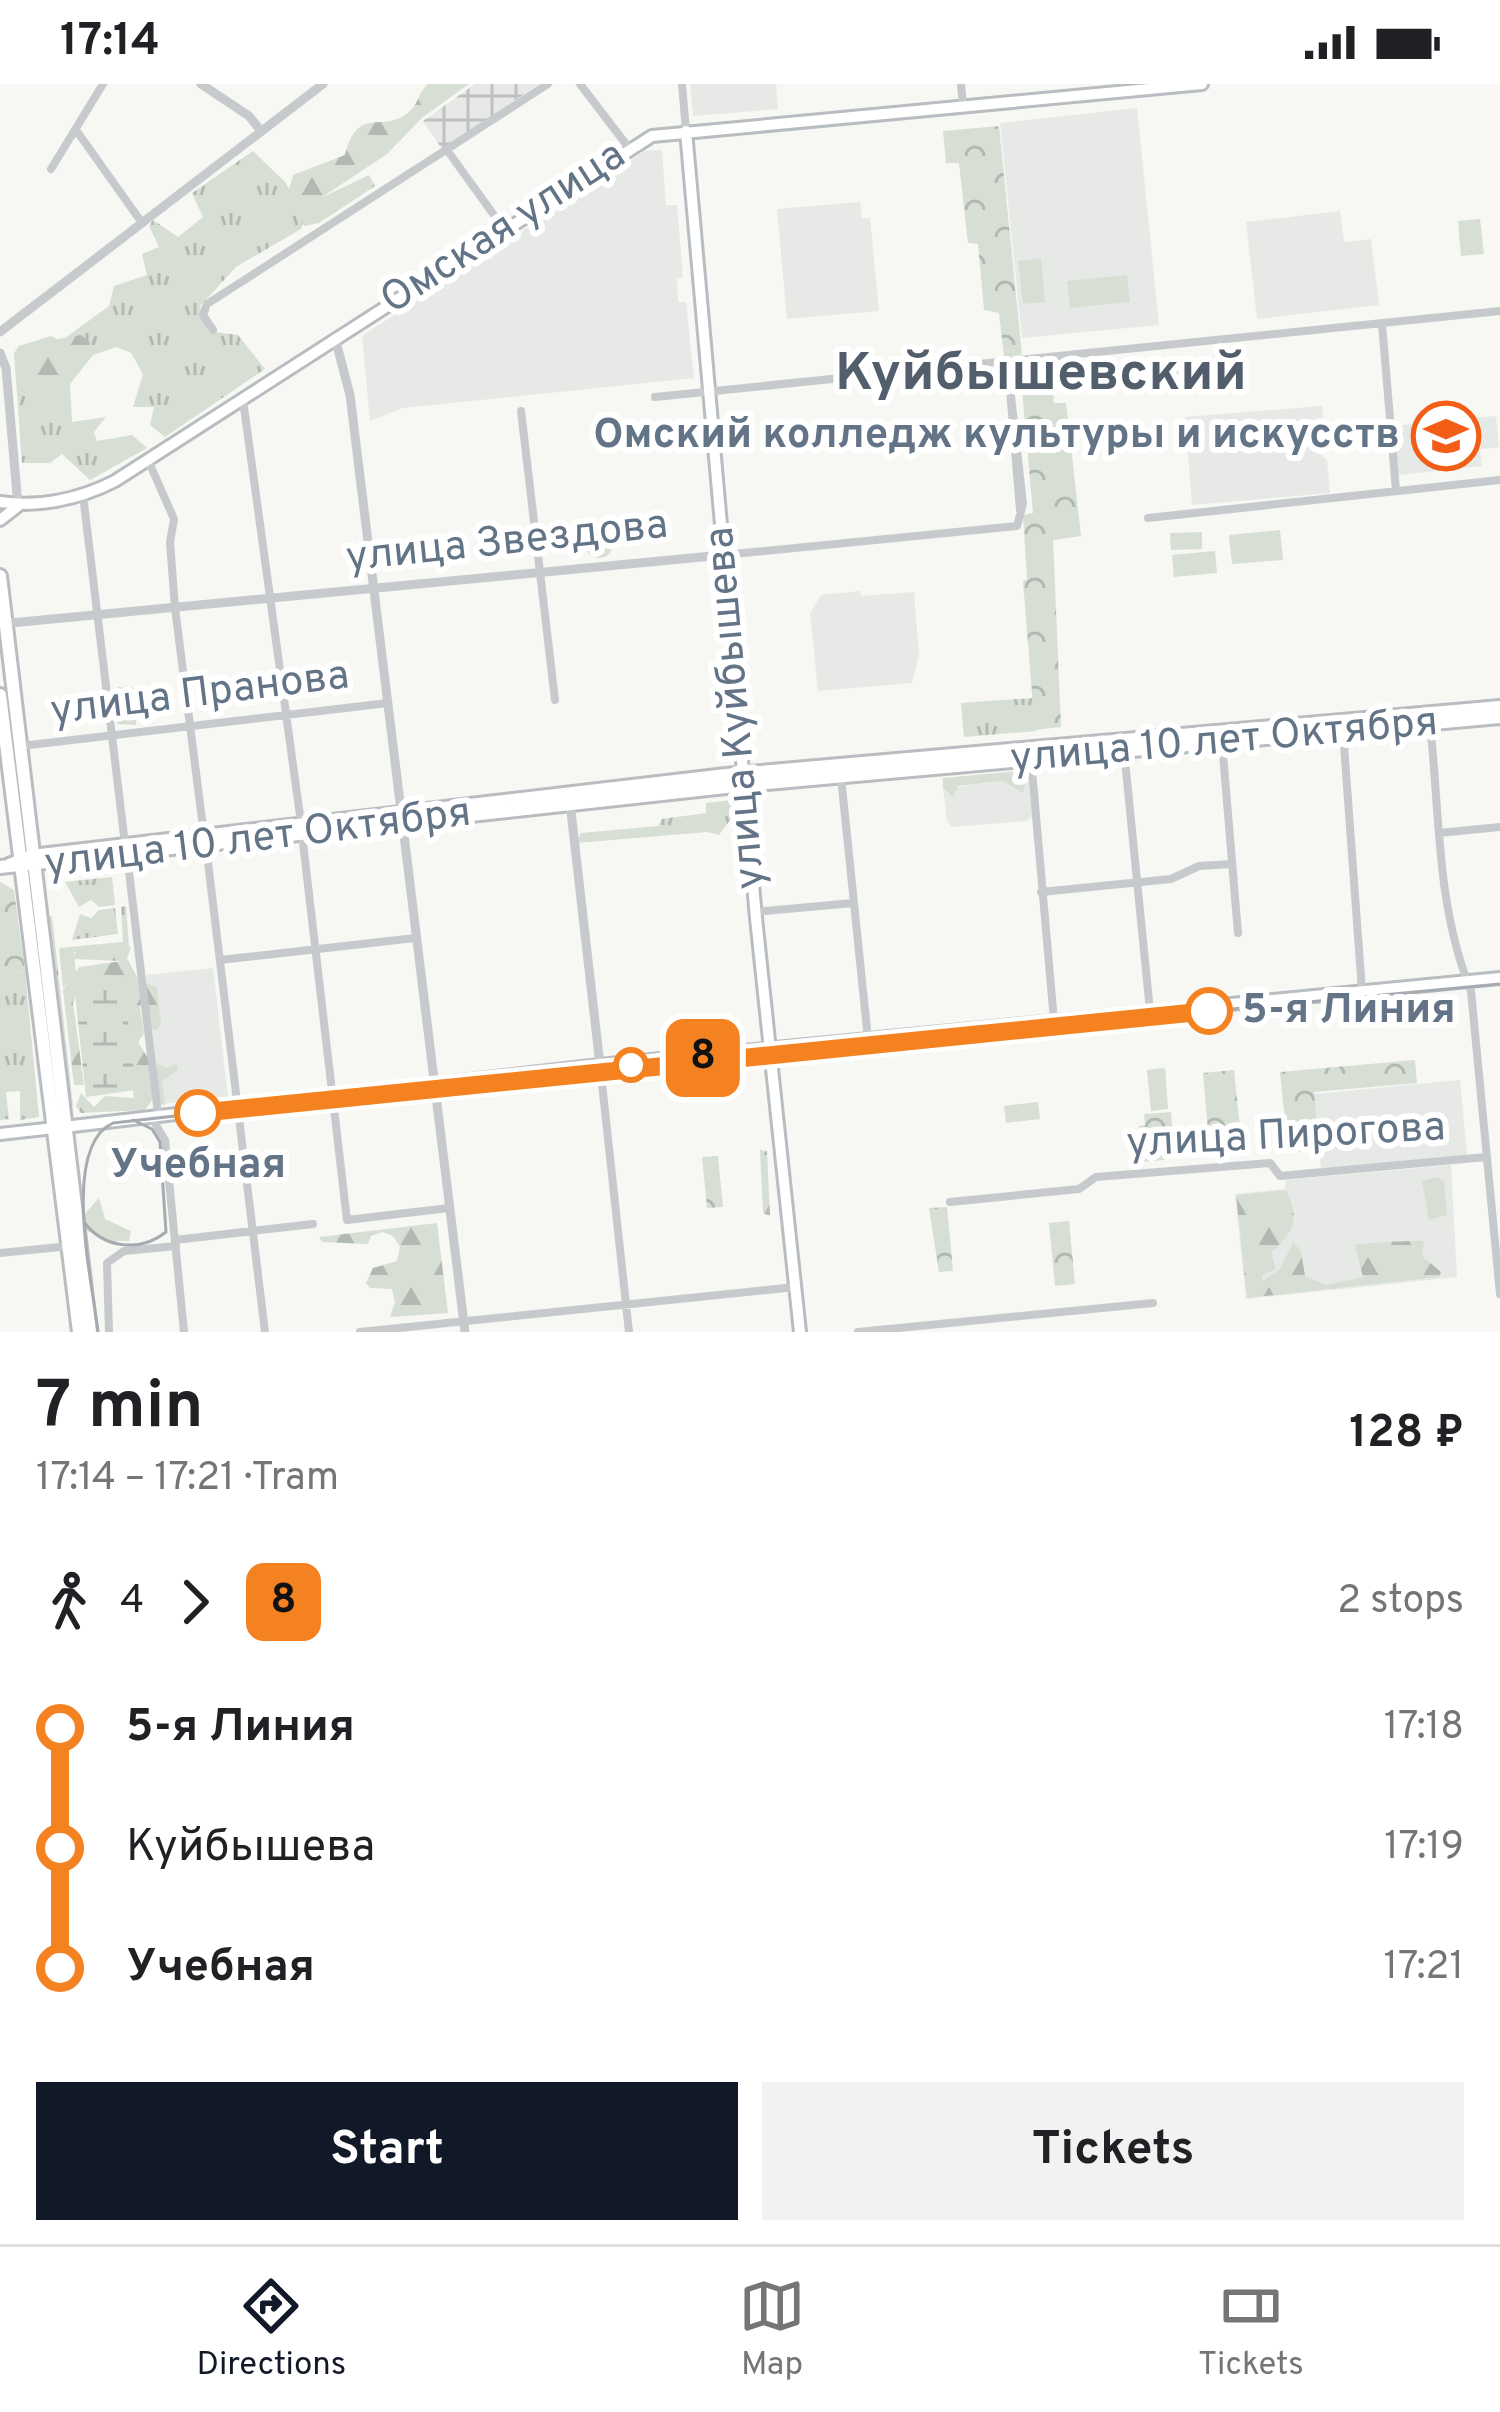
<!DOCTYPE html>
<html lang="en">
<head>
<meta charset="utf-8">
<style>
	body { margin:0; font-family:Overpass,sans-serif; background:#f2f2f2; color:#202124; height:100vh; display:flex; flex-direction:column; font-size:45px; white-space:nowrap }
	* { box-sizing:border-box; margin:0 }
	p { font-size:39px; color:#757577 }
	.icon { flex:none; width:66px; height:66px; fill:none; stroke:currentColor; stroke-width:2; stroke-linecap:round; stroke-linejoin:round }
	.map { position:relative; height:1248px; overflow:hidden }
	.sheet { display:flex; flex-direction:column; background:#fff; flex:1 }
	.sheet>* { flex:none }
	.badge { padding:0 24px; border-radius:18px; font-size:42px; line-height:78px }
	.map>.badge { position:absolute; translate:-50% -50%; box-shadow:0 0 0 6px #fff }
	.legs { display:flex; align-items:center; gap:18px; height:132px; padding:0 36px; font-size:39px }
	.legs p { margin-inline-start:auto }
	.summary { display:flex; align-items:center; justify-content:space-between; height:204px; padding:0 36px }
	h1 { font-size:66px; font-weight:700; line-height:90px }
	.primary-button { display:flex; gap:24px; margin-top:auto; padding:24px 36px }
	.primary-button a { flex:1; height:138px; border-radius:0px; background:#111827; color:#fff; font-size:48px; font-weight:700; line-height:138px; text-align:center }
	.primary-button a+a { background:#f2f2f2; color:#202124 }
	ul { padding:0 36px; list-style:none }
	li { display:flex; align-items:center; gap:42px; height:120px; font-size:45px }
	li i { display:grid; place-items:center; width:18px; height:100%; margin:0 15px; background:currentColor }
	li i::after { content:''; width:30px; height:30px; margin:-15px; border:9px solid; border-radius:50%; background:#fff }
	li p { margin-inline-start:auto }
	li:first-child i { background:linear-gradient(#0000 50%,currentColor 0) }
	li:last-child i { background:linear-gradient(currentColor 50%,#0000 0) }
	.status { display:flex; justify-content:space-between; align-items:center; height:84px; padding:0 60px; background:#fff; direction:ltr }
	.status svg { height:33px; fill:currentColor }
	.dock { display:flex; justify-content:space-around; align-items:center; height:168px; border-top:3px solid #e0e0e0; background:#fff; font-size:33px; color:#757577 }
	.dock a { display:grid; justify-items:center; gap:6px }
	.dock .current { color:#111827 }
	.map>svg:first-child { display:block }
	.built { fill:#e7e9e7 }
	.industrial { fill:url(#industrial-grid) }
	.grass { fill:url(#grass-tufts) }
	.forest { fill:url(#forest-firs) }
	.wetland { fill:url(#wetland-marsh) }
	.park { fill:url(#park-crowns) }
	.pitch { fill:#d7dfd4 }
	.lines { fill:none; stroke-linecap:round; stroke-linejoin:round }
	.secondary-casing { stroke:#b8bdc2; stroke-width:16 }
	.primary-casing { stroke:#b9bdc1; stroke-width:18 }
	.minor { stroke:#c6cacd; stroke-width:8 }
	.tertiary { stroke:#c6cacd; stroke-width:9 }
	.secondary { stroke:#fff; stroke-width:10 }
	.primary { stroke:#fff; stroke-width:12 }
	.tram { stroke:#a6abb2; stroke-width:3 }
	.line-1-casing { stroke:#fff; stroke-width:27 }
	.line-1 { stroke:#f58220; stroke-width:18 }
	.stop-1-dot { fill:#fff; stroke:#f58220; stroke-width:6 }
	.labels { text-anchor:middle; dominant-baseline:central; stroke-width:12; stroke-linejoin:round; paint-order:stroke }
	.street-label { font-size:42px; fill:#637487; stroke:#fff }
	.poi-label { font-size:42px; font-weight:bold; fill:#637487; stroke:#fff; text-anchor:end }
	.stop-label { font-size:42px; font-weight:bold; fill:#637487; stroke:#fff; text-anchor:start }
	.district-label { font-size:54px; font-weight:bold; fill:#525e6c; stroke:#fff }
</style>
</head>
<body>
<div class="status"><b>17:14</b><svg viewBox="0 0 49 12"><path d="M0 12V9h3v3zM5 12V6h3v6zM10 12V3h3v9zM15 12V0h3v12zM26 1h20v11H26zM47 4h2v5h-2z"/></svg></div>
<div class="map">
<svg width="1500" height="1248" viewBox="0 0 1500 1248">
	<defs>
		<pattern id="industrial-grid" width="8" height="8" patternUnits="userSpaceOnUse" patternTransform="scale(3)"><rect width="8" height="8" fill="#e7e9e7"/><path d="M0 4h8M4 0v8" fill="none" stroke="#bfc1c1"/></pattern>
		<pattern id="grass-tufts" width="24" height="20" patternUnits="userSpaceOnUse" patternTransform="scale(3)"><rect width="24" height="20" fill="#d7dfd4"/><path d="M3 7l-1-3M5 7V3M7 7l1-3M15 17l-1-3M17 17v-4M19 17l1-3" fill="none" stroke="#b2b9b2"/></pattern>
		<pattern id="forest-firs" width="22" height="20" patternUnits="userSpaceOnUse" patternTransform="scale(3)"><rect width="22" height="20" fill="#d7dfd4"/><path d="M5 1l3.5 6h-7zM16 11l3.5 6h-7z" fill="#b2b9b2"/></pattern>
		<pattern id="wetland-marsh" width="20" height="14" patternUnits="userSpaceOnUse" patternTransform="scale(3)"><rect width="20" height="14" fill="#d7dfd4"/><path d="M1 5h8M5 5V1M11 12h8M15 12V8" fill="none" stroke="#b2b9b2"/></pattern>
		<pattern id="park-crowns" width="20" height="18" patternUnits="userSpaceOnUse" patternTransform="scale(3)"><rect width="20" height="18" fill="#d7dfd4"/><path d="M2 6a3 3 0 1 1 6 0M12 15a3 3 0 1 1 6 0" fill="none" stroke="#b2b9b2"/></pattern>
	</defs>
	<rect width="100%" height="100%" fill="#f7f7f3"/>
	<path class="built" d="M690 0H776L778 25 693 32Z
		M1137 24 1159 241 1022 254 1000 39Z
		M662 66 666 121H677L683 193 677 195 678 218H686L694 294 403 324 370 337 362 252 645 67Z
		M860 118 862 134H870L879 227 787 235 777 125Z
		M1340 127 1344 158 1371 155 1379 221 1257 235 1246 138Z
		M1322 322 1326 359 1319 369 1327 376 1330 409 1192 421 1185 333Z
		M1496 332 1499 363 1480 365 1482 382 1398 391 1393 342Z
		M860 507 861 512 914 508 919 571 912 599 818 607 810 529 821 511Z
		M1003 697 1029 698 1032 733 1026 737 952 743 947 737 943 705Z
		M213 884 228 1013 160 1020 146 891Z
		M1460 996 1467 1071 1321 1085 1314 1010Z
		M1451 1081 1457 1193 1246 1215 1235 1110 1285 1105V1096Z"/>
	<path class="industrial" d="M475 0H539L442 65 423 37Z"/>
	<path class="grass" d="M253 67 285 98 305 132 301 145 236 183 200 222 208 247 238 251 265 285 165 353 150 341 154 323H133L143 290 131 269 116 263 93 271 70 300 72 338 106 333 94 348 97 357 132 351 147 364 90 396 62 370 50 379H22L14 269 19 262 51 252 61 257 109 222 114 202 147 191 142 170 159 163 149 142 153 136 178 153 203 133 192 109Z
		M585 460a14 14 0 1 1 28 0a14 14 0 1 1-28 0Z
		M1034 614 1036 647 964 653 961 619Z
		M1028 686 1023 709 1003 697 958 702 953 713 943 704V694Z
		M732 716 734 731 719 751 707 748 576 759 581 749 658 742 662 735 706 729V719Z
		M112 793 115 821 99 823 91 816 79 823 65 798Z
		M126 822 129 863 74 868 76 890 63 904 59 864 123 858 121 823Z
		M115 824 118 850 72 856 80 830 91 834 99 826Z
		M45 832H52L73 1022H69Z
		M25 887 39 1033 20 1036V1007L6 1008 9 1035 0 1036V889Z"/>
	<path class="forest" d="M428 0H469L423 33 387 70 321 114 369 91 375 102 319 139 304 142 288 109 293 91 345 71C358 22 379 48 405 31 419 22 417 10 428 0Z
		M81 251 90 259 79 281 42 297 15 290 19 262Z
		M120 862 131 863 127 874 138 895 157 904 161 940 157 946 151 945 143 918 140 923 144 950 138 958 148 974 151 998 158 980 167 984 176 979 178 986 162 997 165 1021 158 1020 156 1011 145 1026 81 1029 76 1022 81 1009 94 1023 105 1012 134 1014 132 999 78 902 73 919 84 1001H74L63 906 79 883 122 877 73 875 76 866Z
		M760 1066 767 1067 770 1132 763 1129Z
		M1286 1106C1300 1134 1295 1148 1271 1169L1276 1185 1262 1191 1263 1197 1280 1185 1293 1158 1301 1167 1305 1192 1326 1201 1363 1193 1355 1161C1363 1159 1419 1156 1424 1157L1422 1172 1441 1188 1439 1193 1247 1214 1236 1111Z
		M99 1114 105 1135 131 1147 129 1157H107L82 1144 81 1134Z
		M437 1139 448 1229 390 1233 395 1218 392 1205 370 1204 366 1199 373 1184 397 1177 400 1163 393 1152 383 1148 371 1152 368 1160 322 1158 319 1153Z"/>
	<path class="wetland" d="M123 896 136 1006 86 1013 74 901Z"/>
	<path class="park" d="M999 42 1022 271 1004 273 999 229 984 226 978 160 968 159 959 79H946L943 47Z
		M1230 270 1232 286 1172 292 1171 280Z
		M1043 280 1052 289 1054 319H1066L1081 452 1053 456 1061 643 1035 646 1023 497 1027 496 1023 431 1033 429 1020 283Z
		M118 603 135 604 136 641 117 640Z
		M0 798 14 806 25 887 0 889Z
		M1415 976 1417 999 1314 1008 1319 1066 1299 1068 1297 1048H1286L1280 988Z
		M1234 986 1240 1044 1208 1047 1203 989Z
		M1171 1028 1175 1075 1142 1078 1139 1042 1145 1041 1144 1030Z
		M718 1072 723 1123 707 1124 702 1073Z
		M947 1123 953 1187 939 1188 929 1124Z
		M1069 1137 1075 1200 1055 1202 1049 1139Z"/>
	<path class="pitch" d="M1480 135 1484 170 1461 172 1458 137Z
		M1041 174 1045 218 1023 220 1018 177Z
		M1127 191 1130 218 1070 224 1067 197Z
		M1280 446 1283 476 1232 480 1229 451Z
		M1202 448V465L1171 466 1170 449Z
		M1215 467 1217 489 1174 493 1172 471Z
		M1165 984 1168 1025 1151 1027 1147 986Z
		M1038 1018 1040 1035 1006 1039 1004 1022Z
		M1438 1093 1444 1097 1447 1131 1429 1136 1422 1097Z"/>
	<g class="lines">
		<defs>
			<path id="secondary" d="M686 47 756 834 800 1248
				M0 418C38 424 80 415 115 397L652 52 1202 0
				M0 436 18 422
				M64 1043 600 981 1500 894
				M0 1050 54 1044"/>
			<path id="primary" d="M0 492 90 1248
				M0 611 79 1248
				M9 781 32 772 726 691 1500 623
				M0 783 744 701 1500 633"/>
		</defs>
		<use href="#secondary" class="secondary-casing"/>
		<use href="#primary" class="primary-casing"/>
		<path class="minor" d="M580 0 629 64
			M682 0 686 47
			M961 0 963 22
			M76 46 140 136
			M447 66 504 145
			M51 85 103 0
			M1382 239 1396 407
			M213 246 203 231 207 220 548 0
			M1008 281 1020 426
			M655 313 1500 227
			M243 316 301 739
			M521 327 555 616
			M148 376 174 435 170 458 175 524 204 751
			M83 411 125 760
			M1148 434 1500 396
			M723 471 1017 442 1023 420 1008 285
			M1430 640C1440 730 1436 821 1471 907L1500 1210
			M1343 647 1362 907
			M1222 658 1238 849
			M21 662 388 619
			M1124 666 1150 927
			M1031 675 1054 937
			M841 693 868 955
			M1439 749 1500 743
			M302 750 347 1136 449 1124
			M206 762 265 1248
			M127 771 158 1030
			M1041 808 1171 795 1199 782 1232 780
			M755 828 853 819
			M220 876 415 854
			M600 981 629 1248
			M151 1033 165 1056 184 1248
			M950 1118 1079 1105 1096 1093 1270 1079 1280 1092 1486 1073
			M175 1156 313 1140
			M0 1169 70 1162
			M109 1248 107 1179 124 1167 176 1162
			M360 1248 795 1203
			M858 1248 1153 1219"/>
		<path class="tertiary" d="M201 0 249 32 261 47
			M0 248 323 0
			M335 254 350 311 465 1248
			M0 269 6 284 18 422
			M0 540 723 471
			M570 719 600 981"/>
		<use href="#secondary" class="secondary"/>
		<use href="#primary" class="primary"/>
		<path class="tram" d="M84 1138C103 1164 140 1169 166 1148L160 1058 152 1045 133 1036
			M98 1248C93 1201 60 1063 113 1039L601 984 1500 900"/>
	</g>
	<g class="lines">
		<defs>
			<path id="line-1" d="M198 1029 1209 927"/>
		</defs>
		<use href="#line-1" class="line-1-casing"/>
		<use href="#line-1" class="line-1"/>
	</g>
	<defs>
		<symbol id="university-ring" viewBox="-11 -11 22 22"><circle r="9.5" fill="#fff" stroke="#f35e17" stroke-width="1.5"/><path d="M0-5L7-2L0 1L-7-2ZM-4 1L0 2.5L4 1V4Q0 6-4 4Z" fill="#f35e17"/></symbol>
	</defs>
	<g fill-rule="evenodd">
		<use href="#university-ring" x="1408" y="314" width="76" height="76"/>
	</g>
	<g class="stop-1-dot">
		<circle cx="1209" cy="927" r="21"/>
		<circle cx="631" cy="981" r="15"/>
		<circle cx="198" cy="1029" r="21"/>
	</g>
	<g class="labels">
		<g class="street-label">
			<text transform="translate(504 145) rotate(-33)">Омская улица</text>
			<text transform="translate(507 459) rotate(-6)">улица Звездова</text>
			<text transform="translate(200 611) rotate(-7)">улица Пранова</text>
			<text transform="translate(737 624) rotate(-95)">улица Куйбышева</text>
			<text transform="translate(1224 658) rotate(-5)">улица 10 лет Октября</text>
			<text transform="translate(258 756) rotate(-7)">улица 10 лет Октября</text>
			<text transform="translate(1286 1053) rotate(-3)">улица Пирогова</text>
		</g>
		<g class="poi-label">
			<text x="1400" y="352">Омский колледж культуры и искусств</text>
		</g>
		<g class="stop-label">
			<text x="1242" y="927">5-я Линия</text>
			<text x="198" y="1082" text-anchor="middle">Учебная</text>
		</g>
		<g class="district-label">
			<text x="1041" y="291">Куйбышевский</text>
		</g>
	</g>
</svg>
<b class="badge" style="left:703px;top:974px;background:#f58220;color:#111">8</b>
</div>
<section class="sheet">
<div class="summary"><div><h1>7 min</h1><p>17:14 – 17:21 · Tram</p></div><b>128 ₽</b></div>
<div class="legs"><svg class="icon" aria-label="walk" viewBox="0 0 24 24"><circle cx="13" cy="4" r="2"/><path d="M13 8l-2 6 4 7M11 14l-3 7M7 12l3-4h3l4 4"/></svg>4<svg class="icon" aria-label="forward" viewBox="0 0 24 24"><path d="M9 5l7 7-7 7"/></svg><b class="badge" style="background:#f58220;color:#111">8</b><p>2 stops</p></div>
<ul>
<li><i style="color:#f58220"></i><b>5-я Линия</b><p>17:18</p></li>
<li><i style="color:#f58220"></i><span>Куйбышева</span><p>17:19</p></li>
<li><i style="color:#f58220"></i><b>Учебная</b><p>17:21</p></li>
</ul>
<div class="primary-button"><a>Start</a><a>Tickets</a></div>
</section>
<nav class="dock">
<a class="current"><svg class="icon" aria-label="directions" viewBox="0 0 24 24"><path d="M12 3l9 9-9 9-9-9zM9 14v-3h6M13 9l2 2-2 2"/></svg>Directions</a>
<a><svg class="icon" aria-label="map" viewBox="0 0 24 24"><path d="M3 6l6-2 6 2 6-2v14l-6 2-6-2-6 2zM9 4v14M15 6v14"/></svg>Map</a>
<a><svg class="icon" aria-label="tickets" viewBox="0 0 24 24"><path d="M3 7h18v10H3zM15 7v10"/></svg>Tickets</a>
</nav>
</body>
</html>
